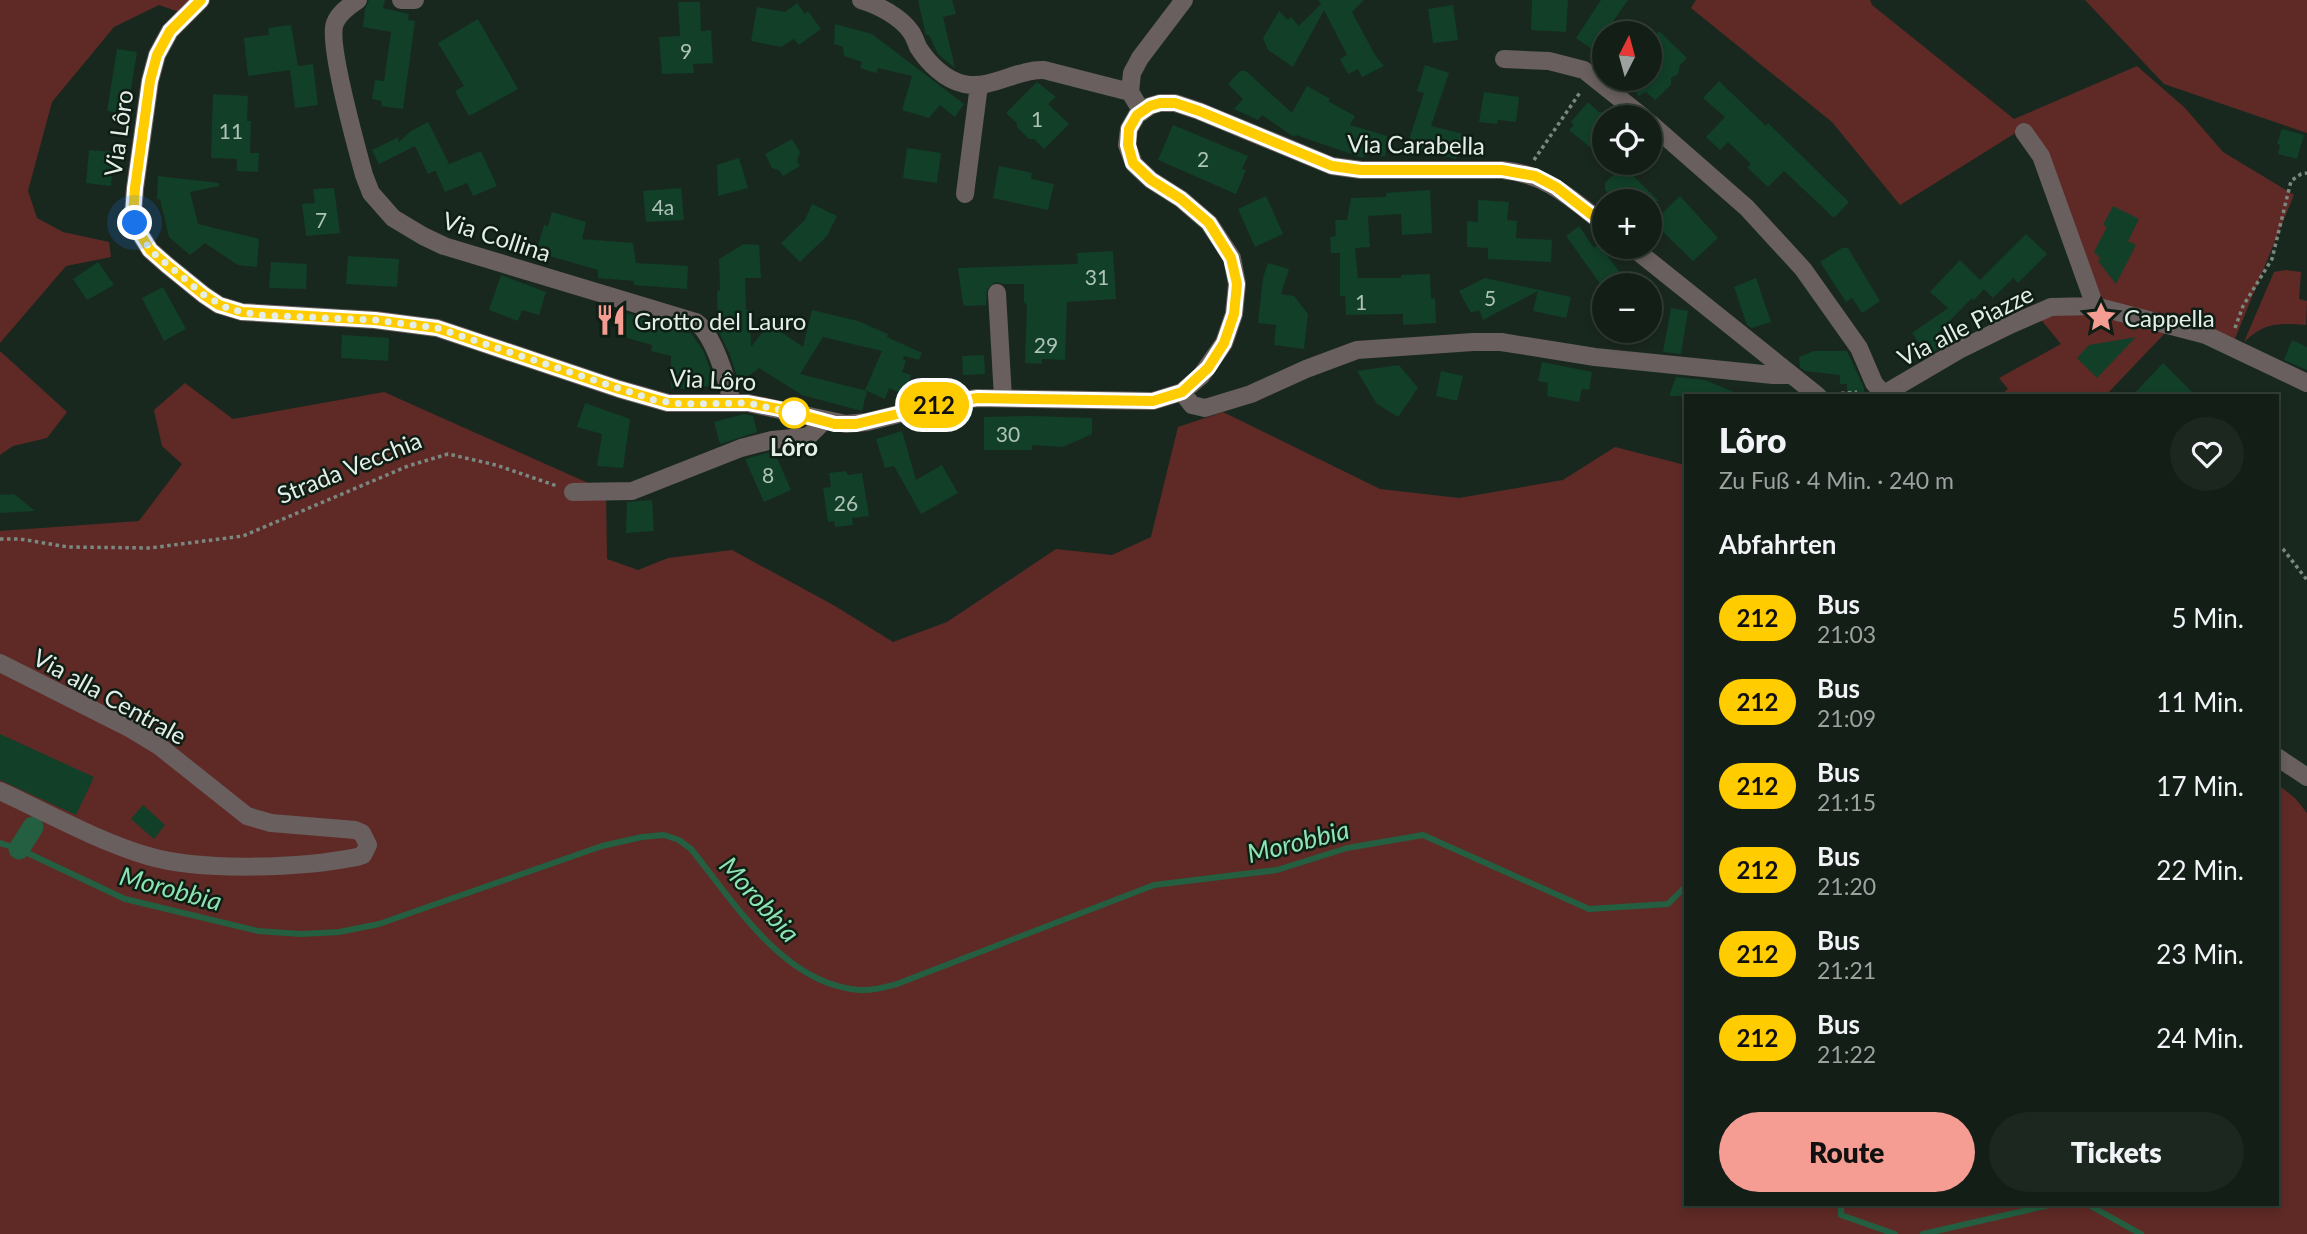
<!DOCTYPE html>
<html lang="de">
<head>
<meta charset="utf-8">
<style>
	body { margin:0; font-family:Lato,sans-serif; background:#1c2720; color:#f1f3f6; height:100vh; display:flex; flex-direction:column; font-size:26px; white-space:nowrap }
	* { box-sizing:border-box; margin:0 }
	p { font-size:23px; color:#9da2a1 }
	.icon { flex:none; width:38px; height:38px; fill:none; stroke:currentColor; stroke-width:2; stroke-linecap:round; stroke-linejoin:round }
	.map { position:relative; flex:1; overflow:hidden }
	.panel { position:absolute; left:1684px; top:394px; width:595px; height:812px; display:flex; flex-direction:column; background:#131e17; border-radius:0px; box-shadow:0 4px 10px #0003,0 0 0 2px #323c36 }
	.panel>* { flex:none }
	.badge { padding:0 14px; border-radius:23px; font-size:24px; line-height:46px }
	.needle { width:46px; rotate:6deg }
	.buttons { position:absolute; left:1592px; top:21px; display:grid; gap:14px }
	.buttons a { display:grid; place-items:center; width:70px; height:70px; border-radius:50%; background:#131e17; box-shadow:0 4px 10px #0003,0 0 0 2px #323c36; font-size:35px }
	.you { position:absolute; width:35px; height:35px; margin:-18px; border:5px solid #fff; border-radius:50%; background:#1a73e8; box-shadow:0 0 0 10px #1a73e833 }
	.map>.badge { position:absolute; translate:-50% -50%; box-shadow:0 0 0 4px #fff }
	h2 { padding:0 35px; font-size:26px; line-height:63px }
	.round { display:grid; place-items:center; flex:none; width:74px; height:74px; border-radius:37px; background:#1c2720 }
	.head { display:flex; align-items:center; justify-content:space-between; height:119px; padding:0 35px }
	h1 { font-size:33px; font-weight:800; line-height:52px }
	.primary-button { display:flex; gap:14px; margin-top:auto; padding:14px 35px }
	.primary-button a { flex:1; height:80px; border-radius:42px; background:#f59c93; color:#111; font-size:28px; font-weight:800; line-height:80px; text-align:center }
	.primary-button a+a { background:#1c2720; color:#f1f3f6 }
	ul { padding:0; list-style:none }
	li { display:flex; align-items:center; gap:21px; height:84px; padding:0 35px }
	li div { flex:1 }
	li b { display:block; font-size:26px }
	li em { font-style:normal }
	li .badge { min-width:77px; font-weight:700; text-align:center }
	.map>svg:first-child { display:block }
	.green { fill:#5f2a26 }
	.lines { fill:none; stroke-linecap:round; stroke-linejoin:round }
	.stream { stroke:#235f40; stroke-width:6 }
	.canal { stroke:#235f40; stroke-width:21 }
	.building { fill:#113f28 }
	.path { stroke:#7b8880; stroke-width:3.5; stroke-dasharray:3.5 3.5; stroke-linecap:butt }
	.minor { stroke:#685f5e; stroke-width:18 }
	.line-casing { stroke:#fff; stroke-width:16 }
	.line { stroke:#fc0; stroke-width:10 }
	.walk { stroke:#e4eee8; stroke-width:7; stroke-dasharray:0 12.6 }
	.stop-dot { fill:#fff; stroke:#fc0; stroke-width:3.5 }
	.labels { text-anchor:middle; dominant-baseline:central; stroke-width:5; stroke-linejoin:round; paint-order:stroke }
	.number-label { font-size:21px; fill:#afc2b8 }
	.street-label { font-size:24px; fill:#e4eee8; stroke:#0f1e15 }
	.poi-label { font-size:24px; fill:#e4eee8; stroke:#0f1e15; text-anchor:start }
	.stop-label { font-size:24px; font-weight:bold; fill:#e4eee8; stroke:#0f1e15 }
	.water-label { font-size:26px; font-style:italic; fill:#8ce4b2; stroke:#0f1e15 }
</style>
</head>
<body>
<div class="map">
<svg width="2307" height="1234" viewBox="0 0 2307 1234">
	<rect width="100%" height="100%" fill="#19281f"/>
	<path class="green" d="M0 0H201L185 14 159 5 114 27 52 102 28 191 37 218 63 232 109 242 111 257 66 266 0 343Z
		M1696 0H1870L1872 5 2014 119 2137 66 2185 108 2223 152 2294 195 2234 341 2095 306 2022 129 1900 205 1832 122 1691 8Z
		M2085 0H2307V133L2164 84Z
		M2286 270 2301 272 2299 299 2307 301 2306 325C2279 323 2265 322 2244 342L2274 272Z
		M2087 314 2167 331 2106 395H2008L2005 391 2008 389 1999 378 2061 344 2038 316Z
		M0 351 67 412 47 438 13 446 0 455Z
		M185 383 233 419 384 392 606 491 607 559 638 570 668 558 732 550 835 606 893 642 947 622 1056 549 1112 555 1151 537 1178 427 1223 412 1380 489 1459 498 1563 480 1615 447 1685 465V1204H2277V784L2295 798 2307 813V1234H0V531L139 521 182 464 162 446 154 410Z"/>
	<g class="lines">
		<path class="stream" d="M0 843 19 849 125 899 258 931 301 934 339 932 379 924 602 846 642 837 664 835 679 840 691 849C735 903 784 985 860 990 872 991 886 987 897 984L1154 885 1277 870 1347 848 1423 835 1589 909 1668 904 1685 887
			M1841 1204V1215L1895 1234
			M2087 1204 2141 1234
			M1923 1234 2054 1204"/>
		<path class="canal" d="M19 849 33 827"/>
	</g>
	<path class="building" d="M369 0H385L383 8 409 14 408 20 415 21 403 109 381 106 382 101 372 99 375 80 384 81 391 32 363 27 365 9Z
		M918 0H952L956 14 943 17 955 68 938 54 929 35H926Z
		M1318 0H1364L1352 12 1375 55 1384 66 1362 77 1358 69 1348 74 1340 59 1347 55 1324 10 1293 67 1268 50 1263 38 1279 11 1288 20 1291 17 1299 26 1321 4Z
		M1532 0H1568L1566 32 1531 30Z
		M1601 0H1628L1593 50 1576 38Z
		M678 2H700L701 31 711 30 713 63 693 64 694 73 662 74 659 37 680 36Z
		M797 3 805 14 808 11 821 29 799 45 794 39 781 47 751 41 757 7 785 12Z
		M1453 5 1458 40 1433 43 1428 9Z
		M478 19 518 89 469 116 455 91 464 86 438 43Z
		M835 24 872 34 964 104 955 117 940 105 929 118 902 110 912 76 878 68 876 73 860 68 862 62 844 56 843 47 834 44Z
		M291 25 298 66 313 64 318 105 295 108 290 70 248 76 244 38 269 35 268 28Z
		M1659 31 1687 58 1680 65 1678 74 1671 78V85L1655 100 1646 92 1639 96 1636 93 1659 68 1650 60V40Z
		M117 49 137 52 127 114 107 111Z
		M1425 65 1449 73 1431 126 1463 134 1456 159 1407 146 1424 93 1417 91Z
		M1240 71H1246L1292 113 1307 86 1330 99 1328 101 1355 116 1350 125 1387 136 1385 157 1366 151 1363 158 1296 135 1294 137 1262 115 1258 120 1234 109 1243 99 1228 84Z
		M1719 81 1766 126 1768 123 1849 202 1834 218 1784 171 1768 187 1747 167 1751 164 1728 142 1720 150 1706 137 1725 117 1703 98Z
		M1037 82 1056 97 1048 104 1069 124 1044 149 1034 139H1029L1017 127V123L1006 113Z
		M1484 92 1519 97 1516 122 1498 120 1497 124 1479 122Z
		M213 94 248 96 247 121H251L250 153H259L258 172 237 171V159L211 158Z
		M1588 102 1599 112 1605 113V160L1569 130 1574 125 1571 122Z
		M428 122 449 164 428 174 415 146 379 164 372 150 399 137 398 143 411 131Z
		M1173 125 1248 156 1242 169 1246 170 1236 194 1158 160Z
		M2282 129 2304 135 2297 159 2278 154 2280 145 2277 144Z
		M792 139 800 152 797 161 800 166 783 176 780 171 772 168 765 154Z
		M907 148 941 153 937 183 903 178Z
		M89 150 114 152 111 186 86 183Z
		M481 151 497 186 473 196 467 183 445 192 435 170Z
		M739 158 748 188 718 196 717 165Z
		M999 166 1032 173 1031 179 1054 184 1048 210 993 198Z
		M1623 166 1659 201H1617L1605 190V183Z
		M158 176 219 183V186L190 192 198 224 259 239 257 267 238 265 205 243 190 255 169 237 160 199 157 200Z
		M334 188 340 233 306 236 302 204 315 203 313 189Z
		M681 188 684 220 646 222 643 191Z
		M1430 190 1432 233 1402 235 1401 214 1368 216 1370 247 1355 248 1358 278H1401V275L1430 274 1431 299 1435 298 1436 323 1403 325V314L1346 315 1345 296H1340V253H1331L1330 237 1336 236 1335 220H1347L1351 198 1386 197V193Z
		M1266 196 1283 234 1255 247 1238 209Z
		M1680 196 1718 238 1693 261 1653 222Z
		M1478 200 1509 202 1507 220 1517 221 1516 238 1552 240 1551 262 1488 259V248L1467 247V221L1478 222Z
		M812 204 837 216 827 236 800 262 781 243 805 220Z
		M2113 206 2139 219 2128 241 2136 245 2116 284 2098 261 2100 258 2094 252 2107 227 2103 225Z
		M552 212 586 222 582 239 633 243 636 263 688 266 687 289 634 285V281L598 278V270L536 252 544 225 548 226Z
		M1579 226 1594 248 1599 244 1629 285H1601L1566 236Z
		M2026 234 2047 254 2018 283 2013 278 1993 298 1984 289 1974 300 1972 298 1936 335 1944 346 1928 355 1912 333 1948 308 1930 292 1960 260 1980 280Z
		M744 244 759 245 761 278H745L746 310H750L751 347 769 324 803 347 812 310 858 321 888 334 887 337 922 353 919 360 904 356 903 359 906 361 902 372 911 375 905 395 889 388 885 399 865 390 882 351 823 337 800 374 867 391 862 411 802 395 759 368 739 383 730 355 718 330 717 291 720 290 719 259Z
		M1842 248H1848L1880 301 1862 313 1852 298 1846 302 1820 262Z
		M1113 251 1116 299 1067 302 1065 360 1042 359V364L1025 363 1027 305 1024 302V284H1004L996 282 987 289 986 305 965 306 963 304 958 268 1078 264 1077 253Z
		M348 256 399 259 397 287 346 284Z
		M98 262 114 285 87 300 73 279Z
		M271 262 307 264 306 289 269 288Z
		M1268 263 1289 269 1281 294 1294 296 1308 314 1304 349 1274 345 1276 325 1258 323 1263 278Z
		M501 275 546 292 539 315 522 310 518 321 489 310Z
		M1485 278 1571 297 1566 318 1533 311 1538 291 1483 320 1479 310 1471 313 1459 291Z
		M1756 278 1771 322 1752 328 1747 325 1734 287Z
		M163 287 186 329 164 341 142 298Z
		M1671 308 1688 311 1681 354 1663 352Z
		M627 313 677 328V332L691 333 704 352 716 385 685 389 671 388V356L651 351 652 345 620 336Z
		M342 335 389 338 388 361 341 358Z
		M2136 337 2097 378 2077 358 2089 345Z
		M2292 340 2307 347V370L2284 360Z
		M1814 351H1847L1864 388V396H1847V384H1840V375L1805 371 1800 367 1799 357Z
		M984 355 985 374 963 375 962 356Z
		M1542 362 1592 372 1589 390 1582 389 1579 402 1547 396 1548 383 1538 381Z
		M2163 363 2196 396H2132Z
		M1399 365 1418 388 1398 417 1377 404 1357 371Z
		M1441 371 1463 376 1457 401 1436 396Z
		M1676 377 1705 380 1743 396H1669Z
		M585 403 630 419 623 468 597 466 602 434 577 427Z
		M744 414 753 416 757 432 720 444 714 422Z
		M1031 416 1092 418V434L1063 447 1032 445V450H984V417Z
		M902 431 916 480 942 465 958 493 921 514 894 466 885 468 876 439Z
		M774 451 791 490 764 502 745 459Z
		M846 471 848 475 862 473 869 516 852 518 853 525 835 527 834 521 828 522 823 488 831 487 829 473Z
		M14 494 35 511 0 513V495Z
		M652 500 654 531 626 533 627 502Z
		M0 734 94 777 76 815 0 780Z
		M143 805 165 825 154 839 131 819Z"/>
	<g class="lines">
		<path class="path" d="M1534 160 1581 91
			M2235 328 2243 306 2272 259 2291 181 2301 174 2307 173
			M1834 394 1857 392
			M0 539H20L68 547 150 548 243 536 408 466 448 454 496 465 557 486
			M2277 545 2283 549 2307 580"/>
		<path class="minor" d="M201 0 170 31 157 55 150 81 135 188 133 215 139 232 150 250 167 265 204 295 219 305 242 312 375 320 437 328 619 389 668 403H748L846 424 867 422 943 403 977 398 1153 401 1182 392 1201 376 1224 343 1234 314 1237 284 1232 258 1209 223 1181 199 1151 180 1134 164 1127 145 1129 129 1137 115 1150 106 1160 103H1175L1199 111 1332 166 1361 170H1502C1545 173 1573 200 1605 225
			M358 0C349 6 339 13 335 23 327 42 357 149 364 175L371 193 393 218 423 236 444 246 696 322C714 335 727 381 732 402
			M401 0H415
			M861 0C878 5 901 17 911 32 914 36 916 42 918 47 928 63 945 80 964 84 992 90 1016 69 1044 70L1130 92 1142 112
			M1504 59 1549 61 1584 70 1643 117
			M1130 92 1132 73 1140 58 1184 0
			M1650 123 1747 208 1803 269 1859 348 1874 383 1885 396
			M2024 132 2041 156 2095 306
			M965 194 979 85
			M1632 247 1818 396
			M997 293 1003 398
			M1182 392 1192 405 1205 408 1251 394 1306 369 1357 350 1473 342H1501L1595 357 1773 375H1792
			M1884 394 1959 350 2012 324 2051 307 2095 306 2206 335 2307 383
			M573 492 632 491 741 448 772 440 804 437 810 435 824 421
			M0 663 131 729 159 746 247 816 271 823 355 830 362 833 368 845 363 855 357 857C302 868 202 872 148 856 97 841 48 813 0 791
			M2277 757 2307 777"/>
	</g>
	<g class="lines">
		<defs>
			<path id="line" d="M201 0 170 31 157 55 150 81 135 188 133 215 139 232 150 250 167 265 204 295 219 305 242 312 375 320 437 328 619 389 668 403H748L779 409 835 424H856L943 403 978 398 1153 401 1182 392 1208 368 1224 343 1234 314 1237 284 1231 258 1209 223 1181 199 1151 180 1133 163 1128 145 1129 129 1137 115 1150 106 1160 103H1175L1199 111 1332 166 1361 170H1502L1535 176 1556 187 1605 225"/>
		</defs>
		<use href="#line" class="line-casing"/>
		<use href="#line" class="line"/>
		<path class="walk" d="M135 223 150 250 204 295 229 309 258 315 375 320 437 328 654 400 682 404 748 403 803 415 794 413"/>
	</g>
	<defs>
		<symbol id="sight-bare" viewBox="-9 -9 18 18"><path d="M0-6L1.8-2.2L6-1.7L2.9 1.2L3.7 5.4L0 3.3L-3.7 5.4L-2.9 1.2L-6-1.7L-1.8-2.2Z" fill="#f59c93" stroke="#0f1e15" stroke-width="2.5" paint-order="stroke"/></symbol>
		<symbol id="restaurant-bare" viewBox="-9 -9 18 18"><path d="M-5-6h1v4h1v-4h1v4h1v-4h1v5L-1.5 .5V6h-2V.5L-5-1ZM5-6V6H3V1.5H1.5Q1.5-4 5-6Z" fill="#f59c93" stroke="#0f1e15" stroke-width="2.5" paint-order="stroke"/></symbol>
	</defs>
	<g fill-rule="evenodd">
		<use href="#sight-bare" x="2079" y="295" width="44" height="44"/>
		<use href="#restaurant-bare" x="589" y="298" width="44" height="44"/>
	</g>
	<circle class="stop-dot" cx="794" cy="413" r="14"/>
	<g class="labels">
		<g class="number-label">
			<text x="686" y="50">9</text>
			<text x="1037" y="118">1</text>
			<text x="231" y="130">11</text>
			<text x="1203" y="158">2</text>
			<text x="663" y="206">4a</text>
			<text x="321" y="219">7</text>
			<text x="1097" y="276">31</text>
			<text x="1490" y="297">5</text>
			<text x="1361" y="301">1</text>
			<text x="1046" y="344">29</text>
			<text x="1008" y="433">30</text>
			<text x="768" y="474">8</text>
			<text x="846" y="502">26</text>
		</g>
		<g class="street-label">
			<text transform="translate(118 133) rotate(-82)">Via Lôro</text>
			<text transform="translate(1416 144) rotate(1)">Via Carabella</text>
			<text transform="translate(497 236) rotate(18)">Via Collina</text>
			<text transform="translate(1965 325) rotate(-27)">Via alle Piazze</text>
			<text transform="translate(713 379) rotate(3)">Via Lôro</text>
			<text transform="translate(349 467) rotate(-22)">Strada Vecchia</text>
			<text transform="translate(110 696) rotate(29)">Via alla Centrale</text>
		</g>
		<g class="poi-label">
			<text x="2124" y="317">Cappella</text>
			<text x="634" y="320">Grotto del Lauro</text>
		</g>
		<g class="stop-label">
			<text x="794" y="446">Lôro</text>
		</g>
		<g class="water-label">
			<text transform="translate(1298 841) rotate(-14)">Morobbia</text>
			<text transform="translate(171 888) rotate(15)">Morobbia</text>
			<text transform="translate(760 899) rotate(48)">Morobbia</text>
		</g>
	</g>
</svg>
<div class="buttons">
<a><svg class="needle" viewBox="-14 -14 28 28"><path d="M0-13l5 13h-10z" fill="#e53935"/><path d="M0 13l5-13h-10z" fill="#9da2a1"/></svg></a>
<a><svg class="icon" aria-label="locate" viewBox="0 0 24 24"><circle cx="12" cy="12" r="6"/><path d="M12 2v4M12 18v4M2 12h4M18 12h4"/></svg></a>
<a>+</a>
<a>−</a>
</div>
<div class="you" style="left:135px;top:223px"></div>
<b class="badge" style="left:934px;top:405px;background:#fc0;color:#111">212</b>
<section class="panel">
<div class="head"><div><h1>Lôro</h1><p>Zu Fuß · 4 Min. · 240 m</p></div><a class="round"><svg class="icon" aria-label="heart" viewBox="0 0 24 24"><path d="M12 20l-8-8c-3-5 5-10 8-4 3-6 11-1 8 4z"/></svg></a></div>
<h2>Abfahrten</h2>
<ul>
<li><span class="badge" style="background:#fc0;color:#111">212</span><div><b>Bus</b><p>21:03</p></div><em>5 Min.</em></li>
<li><span class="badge" style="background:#fc0;color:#111">212</span><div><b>Bus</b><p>21:09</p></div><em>11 Min.</em></li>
<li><span class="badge" style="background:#fc0;color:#111">212</span><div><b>Bus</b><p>21:15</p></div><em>17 Min.</em></li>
<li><span class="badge" style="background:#fc0;color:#111">212</span><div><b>Bus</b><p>21:20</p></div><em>22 Min.</em></li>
<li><span class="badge" style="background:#fc0;color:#111">212</span><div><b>Bus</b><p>21:21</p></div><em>23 Min.</em></li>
<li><span class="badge" style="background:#fc0;color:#111">212</span><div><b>Bus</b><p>21:22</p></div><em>24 Min.</em></li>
</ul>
<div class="primary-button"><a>Route</a><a>Tickets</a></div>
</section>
</div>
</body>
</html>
